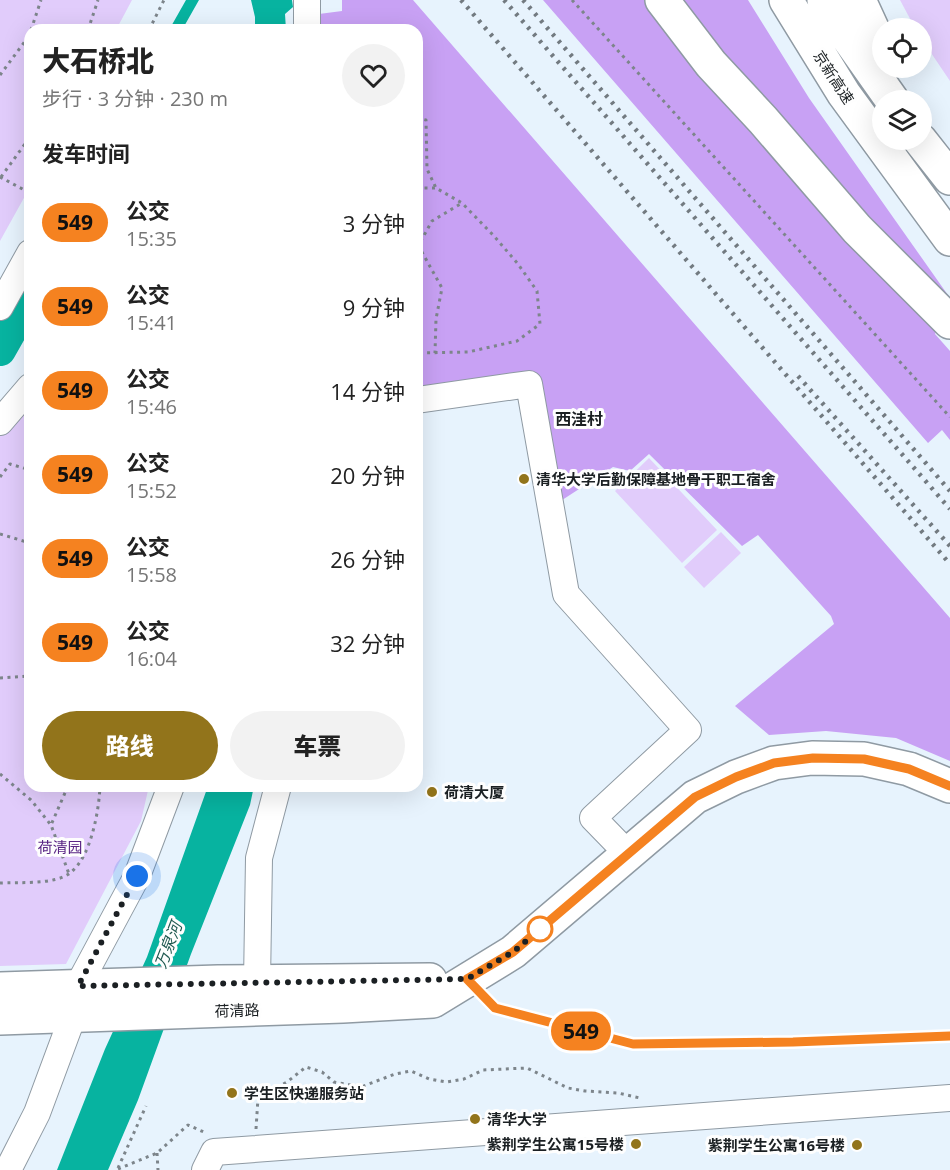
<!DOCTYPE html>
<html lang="zh">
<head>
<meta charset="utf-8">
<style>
	body { margin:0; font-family:"Open Sans","Noto Sans SC",sans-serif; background:#f2f2f2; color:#222; height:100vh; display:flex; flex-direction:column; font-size:22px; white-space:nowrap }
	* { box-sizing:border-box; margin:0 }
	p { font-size:20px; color:#767676 }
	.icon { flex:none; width:33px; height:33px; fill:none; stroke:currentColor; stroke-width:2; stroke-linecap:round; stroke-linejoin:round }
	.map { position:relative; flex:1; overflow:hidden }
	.side { position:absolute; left:24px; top:24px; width:399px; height:768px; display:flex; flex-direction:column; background:#fff; border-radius:18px; box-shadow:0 6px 24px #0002 }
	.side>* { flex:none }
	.badge { padding:0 12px; border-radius:20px; font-size:21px; line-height:39px }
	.fabs { position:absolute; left:872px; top:18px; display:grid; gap:12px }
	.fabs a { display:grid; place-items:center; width:60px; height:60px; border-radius:50%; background:#fff; box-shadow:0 6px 24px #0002; font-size:30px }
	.you { position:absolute; width:30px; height:30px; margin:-15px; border:4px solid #fff; border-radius:50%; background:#1a73e8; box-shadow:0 0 0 9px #1a73e833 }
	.map>.badge { position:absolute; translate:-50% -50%; box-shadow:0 0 0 3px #fff }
	h2 { padding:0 18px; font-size:22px; line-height:54px }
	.round { display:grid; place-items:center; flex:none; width:63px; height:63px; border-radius:32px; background:#f2f2f2 }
	.overview { display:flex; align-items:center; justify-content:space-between; height:102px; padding:0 18px }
	h1 { font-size:28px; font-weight:800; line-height:45px }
	.cta { display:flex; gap:12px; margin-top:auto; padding:12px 18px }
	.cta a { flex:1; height:69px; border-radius:36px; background:#92741b; color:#fff; font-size:24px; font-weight:800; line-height:69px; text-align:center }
	.cta a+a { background:#f2f2f2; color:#222 }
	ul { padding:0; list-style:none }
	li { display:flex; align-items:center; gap:18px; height:84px; padding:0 18px }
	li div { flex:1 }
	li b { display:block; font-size:22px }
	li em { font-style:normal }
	li .badge { min-width:66px; font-weight:700; text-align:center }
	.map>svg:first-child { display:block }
	.green { fill:#e1ccfb }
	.forest { fill:#c8a1f4 }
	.water { fill:#07b3a0 }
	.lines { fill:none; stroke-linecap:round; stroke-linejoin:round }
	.river { stroke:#07b3a0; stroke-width:32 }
	.minor-casing { stroke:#8f9aa3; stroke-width:28 }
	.major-casing { stroke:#8f9aa3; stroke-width:36 }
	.highway-casing { stroke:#8f9aa3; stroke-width:36 }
	.path { stroke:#7d858b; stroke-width:3; stroke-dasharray:3 4.5; stroke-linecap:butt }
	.minor { stroke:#fff; stroke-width:26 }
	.major { stroke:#fff; stroke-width:33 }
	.highway { stroke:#fff; stroke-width:33 }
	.rail { stroke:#727a80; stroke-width:4.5; stroke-dasharray:3 6; stroke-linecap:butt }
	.line-casing { stroke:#fff; stroke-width:14 }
	.line { stroke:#f58220; stroke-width:9 }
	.walk { stroke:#1b2023; stroke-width:6; stroke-dasharray:0 10.8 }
	.poi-dot { fill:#92741b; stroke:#fefefe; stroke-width:2 }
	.stop-dot { fill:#fff; stroke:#f58220; stroke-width:3 }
	.labels { text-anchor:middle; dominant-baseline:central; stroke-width:6; stroke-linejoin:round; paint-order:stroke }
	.street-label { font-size:15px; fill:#1b2023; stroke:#fefefe }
	.poi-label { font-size:15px; font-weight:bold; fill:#1b2023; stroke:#fefefe; text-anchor:start }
	.park-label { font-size:15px; fill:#5a2685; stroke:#fefefe }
	.neighbourhood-label { font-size:16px; font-weight:bold; fill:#1b2023; stroke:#fefefe }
	.water-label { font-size:16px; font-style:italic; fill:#1f5950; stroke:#fefefe }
</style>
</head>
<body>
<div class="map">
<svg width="950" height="1170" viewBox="0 0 950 1170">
	<rect width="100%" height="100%" fill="#e7f3fd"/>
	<path class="green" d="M0 0H132L116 30H30V187L0 241Z
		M900 0H950V81L921 38V28H915Z
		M30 404V786H149L141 821 66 964 0 966V436Z
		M649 458 717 530 682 563 615 491Z
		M721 532 741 553 704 588 684 567Z"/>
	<path class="forest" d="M342 0H413L950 618V761L896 738 826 731 769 735 735 706 834 624 831 616 758 535 742 546 649 454 630 471 613 467 556 504 539 376 417 392V30H319V14L342 11Z
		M543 0H748L809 98 950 298 935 334 950 351V440L942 430 928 443Z"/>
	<path class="water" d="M186 0H199L182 30H169Z
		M251 0H292L293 7 285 14 286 30H255V17Z
		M208 786H254L250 805 191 954 138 1100 108 1170H57L105 1049 147 957Z"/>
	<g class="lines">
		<path class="river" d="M0 350 30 297"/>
		<defs>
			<path id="minor" d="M307 0V30
				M0 307 30 253
				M417 400 529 384 566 594 688 730 593 818 628 854
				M0 422 30 387
				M257 982 259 858 278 786
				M8 1170 37 1113 73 1016 78 986 137 876 171 786
				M205 1170 214 1152 950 1098"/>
			<path id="major" d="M0 989 218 982 430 980
				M0 1018 343 1006 433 1001 513 952 695 797 736 777 774 763 812 758 864 759 909 769 950 786"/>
			<path id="highway" d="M662 0 711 64 763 120 857 229 950 322
				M786 0 844 94 950 239
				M824 0 839 25 892 100
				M859 0 882 50
				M920 140 950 178"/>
		</defs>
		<use href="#minor" class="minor-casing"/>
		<use href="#major" class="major-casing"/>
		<use href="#highway" class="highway-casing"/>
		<path class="path" d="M572 0 950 417
			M31 30 41 0
			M88 30 98 0
			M149 30 164 0
			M0 75 29 36
			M417 118 426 120 427 169 436 188 462 203 494 236 518 264 537 291 540 324 517 341 468 352 417 353
			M0 177 30 193
			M1 177 30 137
			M417 188H436
			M418 245 442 288 436 319 435 353
			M417 248 432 221 462 203
			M0 477 10 464 27 469 30 466
			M0 534 30 543
			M27 675 30 653
			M0 678 30 676
			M0 774 31 800 51 825
			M68 786 51 825 69 874
			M0 883C18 882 55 885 70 873 91 857 99 811 100 786
			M256 1129 258 1098 287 1082 306 1067 322 1072 334 1082 361 1087 395 1074 411 1071 429 1079 446 1082 464 1079 483 1070 527 1068 568 1088 585 1091 618 1093 640 1098
			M157 1153 158 1170
			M118 1168 146 1106
			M118 1169 157 1153 188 1125 206 1133"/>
		<use href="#minor" class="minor"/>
		<use href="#major" class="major"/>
		<use href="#highway" class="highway"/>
		<path class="rail" d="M461 0 950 564
			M504 0 950 509
			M523 0 950 491
			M798 376 950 546"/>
	</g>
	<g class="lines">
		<defs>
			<path id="line" d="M950 786 909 769 864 759 813 758 774 763 736 777 695 797 513 952 467 979 495 1008 633 1044 793 1042 950 1036"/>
		</defs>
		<use href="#line" class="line-casing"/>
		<use href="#line" class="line"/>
		<path class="walk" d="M137 876 78 986 467 979 513 952 546 924 540 929"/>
	</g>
	<g class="poi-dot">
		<circle cx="524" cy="479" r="6"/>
		<circle cx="432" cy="792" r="6"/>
		<circle cx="232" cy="1093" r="6"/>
		<circle cx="475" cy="1119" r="6"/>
		<circle cx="636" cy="1144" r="6"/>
		<circle cx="857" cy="1145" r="6"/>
	</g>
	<circle class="stop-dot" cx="540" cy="929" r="12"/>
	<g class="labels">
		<g class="street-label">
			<text transform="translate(834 77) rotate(57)">京新高速</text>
			<text transform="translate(237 1010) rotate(-2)">荷清路</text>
		</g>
		<g class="poi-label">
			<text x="536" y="479">清华大学后勤保障基地骨干职工宿舍</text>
			<text x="444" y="792">荷清大厦</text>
			<text x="244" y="1093">学生区快递服务站</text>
			<text x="487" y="1119">清华大学</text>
			<text x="624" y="1144" text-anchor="end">紫荆学生公寓15号楼</text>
			<text x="845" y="1145" text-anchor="end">紫荆学生公寓16号楼</text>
		</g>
		<g class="park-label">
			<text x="60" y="847">荷清园</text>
		</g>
		<g class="neighbourhood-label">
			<text x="579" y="419">西洼村</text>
		</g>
		<g class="water-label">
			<text transform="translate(168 945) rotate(-69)">万泉河</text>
		</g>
	</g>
</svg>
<div class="fabs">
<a><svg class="icon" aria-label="locate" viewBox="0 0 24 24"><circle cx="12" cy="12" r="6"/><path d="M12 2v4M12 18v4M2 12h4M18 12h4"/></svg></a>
<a><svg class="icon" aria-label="layers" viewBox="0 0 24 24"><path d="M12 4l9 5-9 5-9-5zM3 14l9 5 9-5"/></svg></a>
</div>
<div class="you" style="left:137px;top:876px"></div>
<b class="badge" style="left:581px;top:1031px;background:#f58220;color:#111">549</b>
<section class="side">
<div class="overview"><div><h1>大石桥北</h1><p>步行 · 3 分钟 · 230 m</p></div><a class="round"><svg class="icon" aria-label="heart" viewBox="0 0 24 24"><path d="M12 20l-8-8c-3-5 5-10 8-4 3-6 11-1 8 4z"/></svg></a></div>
<h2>发车时间</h2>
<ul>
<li><span class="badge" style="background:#f58220;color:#111">549</span><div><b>公交</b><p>15:35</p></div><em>3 分钟</em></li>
<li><span class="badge" style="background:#f58220;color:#111">549</span><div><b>公交</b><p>15:41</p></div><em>9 分钟</em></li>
<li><span class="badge" style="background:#f58220;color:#111">549</span><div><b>公交</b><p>15:46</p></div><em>14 分钟</em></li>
<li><span class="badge" style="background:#f58220;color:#111">549</span><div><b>公交</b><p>15:52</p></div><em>20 分钟</em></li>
<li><span class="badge" style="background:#f58220;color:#111">549</span><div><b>公交</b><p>15:58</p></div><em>26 分钟</em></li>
<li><span class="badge" style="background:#f58220;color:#111">549</span><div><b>公交</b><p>16:04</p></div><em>32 分钟</em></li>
</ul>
<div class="cta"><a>路线</a><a>车票</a></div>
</section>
</div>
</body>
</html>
